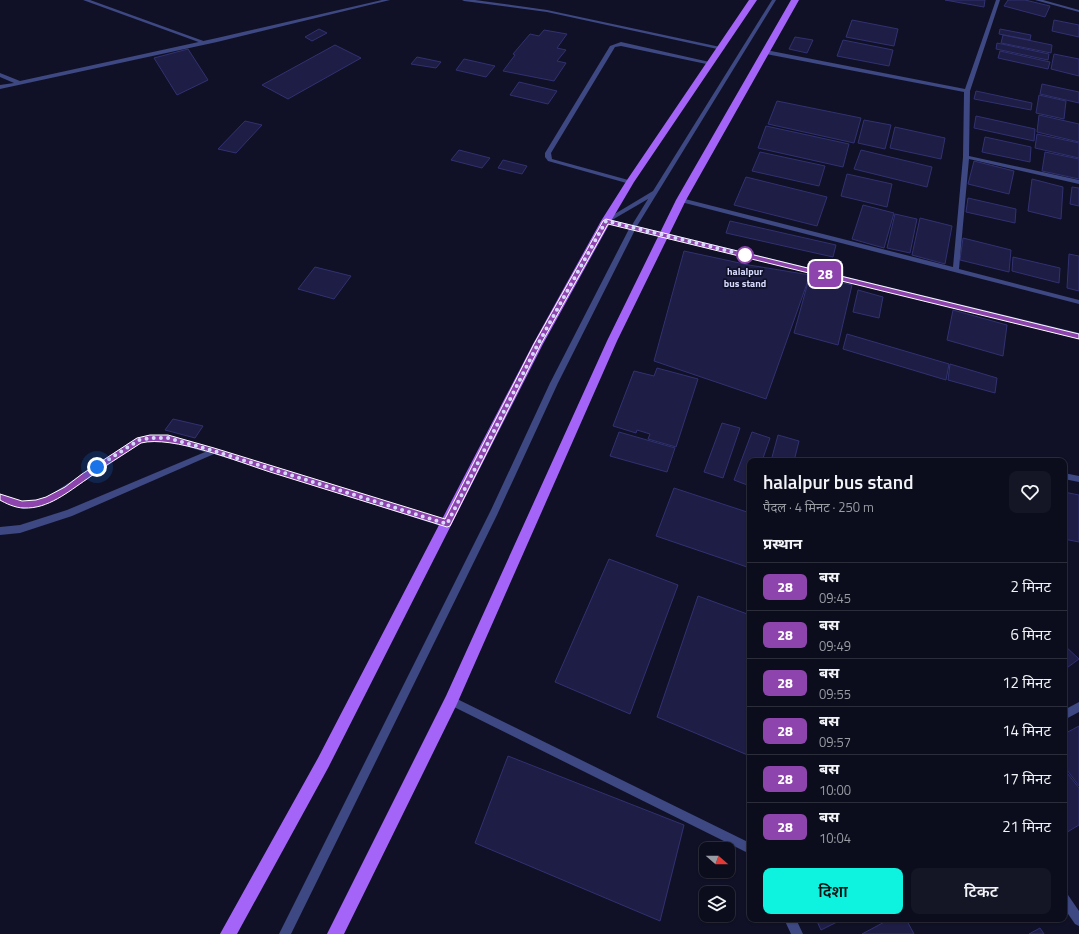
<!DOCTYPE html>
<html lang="hi">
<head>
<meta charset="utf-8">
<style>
	body { margin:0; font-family:"Titillium Web","Noto Sans Devanagari",sans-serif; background:#151625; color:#f1f3f6; height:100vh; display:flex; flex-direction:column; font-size:15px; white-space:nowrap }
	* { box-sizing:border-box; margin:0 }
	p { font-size:13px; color:#9a9ca3 }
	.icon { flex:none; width:22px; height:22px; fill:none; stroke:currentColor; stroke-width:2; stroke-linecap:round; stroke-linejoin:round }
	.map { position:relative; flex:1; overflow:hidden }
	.side { position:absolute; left:747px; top:458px; width:320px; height:464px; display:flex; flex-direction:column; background:#0c0d1c; border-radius:8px; box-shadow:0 1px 3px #0004,0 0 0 1px #2c2d3b }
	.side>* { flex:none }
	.badge { padding:0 8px; border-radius:6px; font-size:14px; line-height:26px }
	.needle { width:26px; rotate:110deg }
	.buttons { position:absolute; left:699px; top:842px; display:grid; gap:8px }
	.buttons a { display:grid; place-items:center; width:36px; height:36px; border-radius:8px; background:#0c0d1c; box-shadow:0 1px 3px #0004,0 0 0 1px #2c2d3b; font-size:20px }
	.you { position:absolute; width:20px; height:20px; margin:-10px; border:3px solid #fff; border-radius:50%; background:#1a73e8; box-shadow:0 0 0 6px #1a73e833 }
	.map>.badge { position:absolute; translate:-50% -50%; box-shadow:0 0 0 2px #fff }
	h2 { padding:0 16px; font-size:15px; line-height:36px }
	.round { display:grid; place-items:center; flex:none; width:42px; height:42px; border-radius:8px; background:#151625 }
	.head { display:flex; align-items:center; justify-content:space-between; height:68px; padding:0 16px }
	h1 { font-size:19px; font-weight:600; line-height:30px }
	.primary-button { display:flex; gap:8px; margin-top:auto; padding:8px 16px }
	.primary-button a { flex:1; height:46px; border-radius:8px; background:#0df3e0; color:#111; font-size:16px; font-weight:600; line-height:46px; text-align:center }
	.primary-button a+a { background:#151625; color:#f1f3f6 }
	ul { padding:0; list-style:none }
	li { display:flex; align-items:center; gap:12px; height:48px; padding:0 16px; border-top:1px solid #2c2d3b }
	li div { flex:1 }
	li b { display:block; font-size:15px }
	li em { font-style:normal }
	li .badge { min-width:44px; font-weight:700; text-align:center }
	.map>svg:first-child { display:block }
	.building { fill:#1e1d46; stroke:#313171 }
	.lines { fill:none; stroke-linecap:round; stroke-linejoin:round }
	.lane { fill:#3e4882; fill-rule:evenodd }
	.street { fill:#3e4882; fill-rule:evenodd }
	.primary { fill:#a564f8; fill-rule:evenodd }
	.line { fill:#8e44ad; stroke:#fff }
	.walk { stroke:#d7dafd; stroke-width:4; stroke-dasharray:0 7.2 }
	.stop-dot { fill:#fff; stroke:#8e44ad; stroke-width:2 }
	.labels { text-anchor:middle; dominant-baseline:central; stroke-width:3.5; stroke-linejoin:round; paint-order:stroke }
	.stop-label { font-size:10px; font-weight:bold; fill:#d7dafd; stroke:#101126 }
</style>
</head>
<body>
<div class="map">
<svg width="1079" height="934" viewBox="0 0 1079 934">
	<rect width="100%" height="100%" fill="#101126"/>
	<path class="building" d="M945 0H985L984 7Z
		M1008 0H1025L1050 6 1045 17 1004 6Z
		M852 20 898 29 894 46 846 37Z
		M1054 20 1079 25V37L1052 31Z
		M319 29 327 33 312 41 305 37Z
		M1000 29 1031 35 1030 40 999 34Z
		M544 30 567 34 557 48 566 50 557 61 566 63 554 81 503 71 515 55 513 54 530 34 539 36Z
		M1003 35 1052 45 1051 53 1001 43Z
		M795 37 813 40 807 53 789 49Z
		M843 40 893 50 889 66 837 56Z
		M997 43 1049 54 1048 60 996 49Z
		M335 45 361 58 288 99 262 85Z
		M188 49 208 80 177 95 154 58Z
		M1000 51 1050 62 1048 69 998 58Z
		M1054 54 1079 59V76L1051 69Z
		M417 57 441 62 436 68 411 64Z
		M464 59 495 66 486 77 456 70Z
		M519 82 557 91 548 104 510 95Z
		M1042 84 1079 92V103L1040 94Z
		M976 91 1032 103 1031 110 974 99Z
		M1039 95 1066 101 1064 119 1036 113Z
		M777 101 861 118 854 143 768 124Z
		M1039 115 1079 124V142L1037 132Z
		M976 116 1035 129 1034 141 974 128Z
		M864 120 891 125 885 149 858 143Z
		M245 121 262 125 236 153 218 149Z
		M766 126 849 144 843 167 758 148Z
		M895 127 945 138 941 159 890 148Z
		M1037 134 1079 143V158L1035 148Z
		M985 137 1031 147 1030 162 982 152Z
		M459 150 490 158 482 168 451 160Z
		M861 150 932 167 927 187 854 169Z
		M760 152 825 166 819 186 752 171Z
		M1045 152 1079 159V179L1042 171Z
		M503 160 527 166 522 174 498 168Z
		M974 161 1014 171 1009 194 968 184Z
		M847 174 892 184 887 207 841 196Z
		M746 177 827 197 817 226 734 205Z
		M1032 179 1063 187 1061 219 1028 211Z
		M1072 187 1079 188V206L1070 204Z
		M968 198 1016 209 1015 223 966 212Z
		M863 205 894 213 884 248 852 239Z
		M895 214 917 219 910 253 887 248Z
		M920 218 952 226 945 264 912 255Z
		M730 221 836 245 833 257 726 233Z
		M963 238 1011 250 1009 272 960 260Z
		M684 251 749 265 810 275 766 399 654 361Z
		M1069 254 1079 256V291L1067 288Z
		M1013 257 1060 268 1059 283 1012 271Z
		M315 267 351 276 334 299 298 289Z
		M810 275 852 285 838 345 794 333Z
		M858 290 883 297 879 318 853 312Z
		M953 310 1007 325 1003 356 947 340Z
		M847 334 949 364 946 380 843 349Z
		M950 364 997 378 995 393 948 380Z
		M657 368 698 379 676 447 648 439 650 434 637 430 636 433 613 426 634 371 654 376Z
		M173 419 203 426 195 438 165 430Z
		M722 423 740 428 723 478 704 472Z
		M619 432 675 448 667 472 610 456Z
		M752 432 770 438 762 461H750V486L734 480Z
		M778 435 799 441 794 461H771Z
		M674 488 750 513V568L656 536Z
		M1064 492 1079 495V542L1064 539Z
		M609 559 678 585 630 714 555 682Z
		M698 596 750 615V756L657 717Z
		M1064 645 1079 659 1064 670Z
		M1079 726V786L1064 766V734Z
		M508 756 684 825 660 921 475 843Z
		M1064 769 1079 788V825L1064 834Z
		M816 919H843L821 930Z
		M890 919H906L914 934H862Z
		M1040 928 1044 934H1029Z"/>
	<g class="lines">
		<path class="lane" d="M83 0H90L209 43 204 44Z
			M772 0H776L637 226 1079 333V339L635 230 558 383 497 515 291 934H279L491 510 550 383 629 229 604 222 603 221 653 191ZM648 199 632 225 612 220Z
			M621 42 714 63 711 65 621 46 615 47 551 153 552 159 632 181 633 182 630 184 548 161 545 157V153L610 46Z
			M150 435H168L214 448 447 520 450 521 451 524 450 527 447 528 214 454 72 516 20 533 0 535V527L20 525 67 510 205 452C181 445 165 438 141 443L67 493 52 502 41 506 23 509 0 501V495L23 501H32L46 497 61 488 136 438Z"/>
		<path class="street" d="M382 0H390L217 42 0 89V85L14 83 0 77V73L20 81 217 38Z
			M462 0H475L547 10 725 48 722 50 547 12 464 1Z
			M996 0H1000L970 91 969 156 1079 180V184L969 159 959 269 1079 300V304L681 202 678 200 681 198 953 267 963 157 964 92 766 54 763 52 766 50 965 89Z
			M1035 0H1043L1079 10V12Z
			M1064 473 1079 476V482L1064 479Z
			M451 696 750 843V854L448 704 446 701 448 698Z
			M1079 702V712L1064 720V710Z
			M1064 893 1068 895 1079 911V926L1075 924 1064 908Z
			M784 919H796L803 934H791Z"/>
		<path class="primary" d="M749 0H757L634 182 611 221 543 344 328 768 237 934H220L318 758 533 344 601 221 627 180Z
			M791 0H799L686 200 617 341 456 706 344 934H327L446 696 607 341 676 200Z"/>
	</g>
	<path class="line" d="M606 219 1079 334V339L608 224 541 344 450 526 447 527C388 509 329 490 270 472 239 462 172 435 141 443 123 455 104 466 87 479 68 492 48 509 24 508 15 508 5 503 0 500V494L22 501 36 500 46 497 65 487 82 474 137 438 150 435H168L214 448 445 519 534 344 603 221Z"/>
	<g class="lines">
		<path class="walk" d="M97 467 139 440 150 438H168L214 451 447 524 538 344 606 221 745 255"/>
	</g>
	<circle class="stop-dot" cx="745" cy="255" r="8"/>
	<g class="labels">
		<g class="stop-label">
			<text x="745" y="271">halalpur<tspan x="745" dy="12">bus stand</tspan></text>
		</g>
	</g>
</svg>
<div class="buttons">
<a><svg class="needle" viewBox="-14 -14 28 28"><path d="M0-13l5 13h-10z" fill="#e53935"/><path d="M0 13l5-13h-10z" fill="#9a9ca3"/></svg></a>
<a><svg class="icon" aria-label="layers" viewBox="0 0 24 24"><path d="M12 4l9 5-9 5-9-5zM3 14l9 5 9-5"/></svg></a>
</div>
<div class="you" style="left:97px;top:467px"></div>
<b class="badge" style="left:825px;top:274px;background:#8e44ad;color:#fff">28</b>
<section class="side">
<div class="head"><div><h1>halalpur bus stand</h1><p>पैदल · 4 मिनट · 250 m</p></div><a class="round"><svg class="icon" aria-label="heart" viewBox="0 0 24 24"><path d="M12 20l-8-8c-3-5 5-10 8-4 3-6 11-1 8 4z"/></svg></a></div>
<h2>प्रस्थान</h2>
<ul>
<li><span class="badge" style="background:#8e44ad;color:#fff">28</span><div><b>बस</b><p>09:45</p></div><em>2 मिनट</em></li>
<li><span class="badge" style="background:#8e44ad;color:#fff">28</span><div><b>बस</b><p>09:49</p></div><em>6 मिनट</em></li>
<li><span class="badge" style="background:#8e44ad;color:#fff">28</span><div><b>बस</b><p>09:55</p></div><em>12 मिनट</em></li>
<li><span class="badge" style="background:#8e44ad;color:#fff">28</span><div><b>बस</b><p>09:57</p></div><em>14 मिनट</em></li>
<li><span class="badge" style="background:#8e44ad;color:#fff">28</span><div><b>बस</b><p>10:00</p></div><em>17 मिनट</em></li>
<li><span class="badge" style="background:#8e44ad;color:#fff">28</span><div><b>बस</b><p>10:04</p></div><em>21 मिनट</em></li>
</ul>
<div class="primary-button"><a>दिशा</a><a>टिकट</a></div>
</section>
</div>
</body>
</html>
